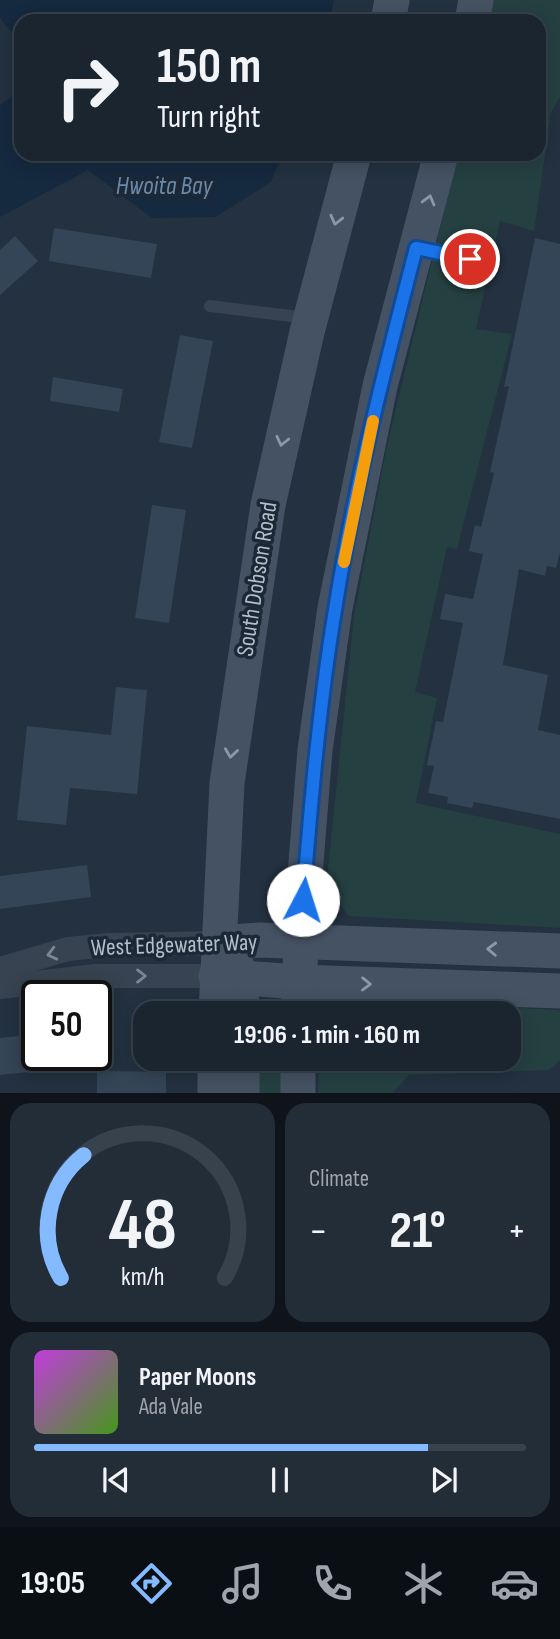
<!DOCTYPE html>
<html lang="en">
<head>
<meta charset="utf-8">
<style>
	body { margin:0; font-family:"Sofia Sans Condensed",sans-serif; background:#232d38; color:#f1f3f6; height:100vh; display:flex; flex-direction:column; font-size:26px; white-space:nowrap }
	* { box-sizing:border-box; margin:0 }
	p { font-size:23px; color:#9fa5ab }
	.icon { flex:none; width:38px; height:38px; fill:none; stroke:currentColor; stroke-width:2; stroke-linecap:round; stroke-linejoin:round }
	.map { position:relative; height:1093px; overflow:hidden }
	.panel { display:flex; flex-direction:column; gap:10px; padding:10px; background:#0e141a; flex:1 }
	.panel>* { flex:none }
	.guide { position:absolute; left:14px; top:14px; width:532px; height:147px; border-radius:21px; box-shadow:0 4px 18px #0003,0 0 0 2px #38424c; background:#1a2530; color:#f1f3f6; overflow:hidden }
	.speed { position:absolute; left:21px; top:980px; display:flex; gap:14px; font-size:35px; font-weight:700; text-align:center }
	.speed>* { display:grid; place-content:center; width:91px; height:91px; border-radius:50%; background:#1a2530; box-shadow:0 4px 18px #0003,0 0 0 2px #38424c; line-height:1 }
	.speed .limit { border:4px solid #111; border-radius:10px; background:#fff; color:#111 }
	.pin { position:absolute; display:grid; place-items:center; width:60px; height:60px; color:#fff; margin:-30px; border:4px solid #fff; border-radius:50%; box-shadow:0 2px 7px #0007 }
	.me { position:absolute; width:77px; margin:-38px; rotate:5deg; stroke-linejoin:round; filter:drop-shadow(0 0 5px #0008) }
	.turn { display:flex; align-items:center; gap:24px; height:147px; padding:0 28px; font-size:32px }
	.turn .icon { width:91px; height:91px; stroke-width:2.5 }
	.turn b { display:block; font-size:49px; line-height:60px }
	.big { font-size:52px; font-weight:700; line-height:1.1 }
	.panel .card { flex:1; display:flex; flex-direction:column; justify-content:center; gap:10px; min-width:0; padding:0 24px; border-radius:21px; background:#232d38 }
	.panel .dial { align-items:center; gap:0 }
	.dial svg { height:182px; overflow:visible; fill:none; stroke:#38424c; stroke-width:7; stroke-linecap:round; text-anchor:middle }
	.dial text { fill:#f1f3f6; stroke:none }
	.song { display:flex; align-items:center; gap:21px }
	.cover { width:84px; height:84px; border-radius:10px; background:linear-gradient(135deg,hsl(290 70% 55%),hsl(100 70% 35%)) }
	.played { height:7px; border-radius:4px; background:linear-gradient(90deg,#84baff 80%,#38424c 80%) }
	.keys { display:flex; justify-content:space-around; direction:ltr }
	.heat { display:flex; justify-content:space-between; align-items:center; font-size:38px; direction:ltr }
	.panel .tiles { flex:1; display:grid; gap:10px; grid-template-columns:1fr 1fr }
	.card:last-child { grid-column:span 2 }
	.trip { position:absolute; left:133px; top:1001px; width:388px; height:70px; border-radius:21px; background:#1a2530; box-shadow:0 4px 18px #0003,0 0 0 2px #38424c; font-weight:700; line-height:70px; text-align:center }
	.menu { display:flex; height:112px; justify-content:space-around; align-items:center; background:#0a0f13; color:#9fa5ab }
	.menu .icon { width:49px; height:49px }
	.menu .selected { color:#84baff }
	.menu b { font-size:32px; color:#f1f3f6 }
	.map>svg:first-child { display:block }
	.green { fill:#254041 }
	.water { fill:#15293f }
	.building { fill:#344557 }
	.lines { fill:none; stroke-linecap:round; stroke-linejoin:round }
	.lane { stroke:#374350; stroke-width:12 }
	.street { stroke:#374350; stroke-width:24 }
	.secondary { stroke:#455263; stroke-width:35 }
	.oneway { stroke:#8c98a7 }
	.oneway2 { stroke:#7b8794 }
	.route-casing { stroke:#114b97; stroke-width:18 }
	.route { stroke:#1a73e8; stroke-width:12 }
	.slow { stroke:#f59e0b; stroke-width:12 }
	.labels { text-anchor:middle; dominant-baseline:central; stroke-width:7; stroke-linejoin:round; paint-order:stroke }
	.street-label { font-size:24px; fill:#b3becb; stroke:#1c2835 }
	.water-label { font-size:26px; font-style:italic; fill:#6a8aac; stroke:#1c2835 }
</style>
</head>
<body>
<div class="map">
<svg width="560" height="1093" viewBox="0 0 560 1093">
	<rect width="100%" height="100%" fill="#233140"/>
	<!-- green -->
	<g class="green">
		<path d="M493 0H560V96L551 113 534 231 500 221 476 329 512 334 457 549 447 547 415 692 437 698 416 803 560 834V928L349 916 326 888 354 616 387 445 458 154H539V21H489Z"/>
		<path d="M344 1000 560 1010V1061L549 1070 409 1075 393 1093H318L319 1059H509V1013H332Z"/>
		<rect x="254" y="1059" width="30" height="34"/>
	</g>
	<!-- water -->
	<g class="water">
		<path d="M0 0H334L330 21H21V44L0 18Z"/>
		<path d="M21 90V154H282L271 182 215 217 152 218 88 170 0 217V105Z"/>
	</g>
	<!-- building -->
	<g class="building">
		<path d="M54 228 157 244 151 278 49 261Z"/>
		<path d="M15 236 38 261 0 295V250Z"/>
		<path d="M535 238 560 244V552L556 568 547 566 545 576 519 569 503 665 548 675 538 730 560 735V819L474 802 472 808 447 803 448 797 428 793 434 766 427 765 436 721 443 722 463 623 440 619 445 594 473 599 483 554 469 551 475 525 481 527 494 473 490 472 509 386 504 387Z"/>
		<path d="M180 335 213 341 192 448 159 442Z"/>
		<path d="M53 377 123 389 119 412 50 401Z"/>
		<path d="M152 505 186 510 169 623 135 618Z"/>
		<path d="M116 687 147 690 137 794 70 788 66 825 17 820 27 726 111 735Z"/>
		<path d="M87 865 91 897 0 909V876Z"/>
		<path d="M37 1034V1071L0 1075V1038Z"/>
		<path d="M97 1071 166 1072V1093H97Z"/>
	</g>
	<g class="lines">
		<!-- lane -->
		<g class="lane">
			<path d="M419 248 490 264"/>
			<path d="M210 306 307 318"/>
		</g>
		<!-- street -->
		<g class="street">
			<path d="M0 969 68 949 109 945 217 943"/>
			<path d="M0 987 96 976H216"/>
		</g>
		<!-- secondary -->
		<g class="secondary">
			<path d="M388 21 392 0"/>
			<path d="M472 21 476 0"/>
			<path d="M217 943 259 940 560 951"/>
			<path d="M233 956 241 978 242 1013"/>
			<path d="M216 976 298 982 560 991"/>
			<path d="M216 1013 227 783 268 505 307 332 354 154"/>
			<path d="M298 1013 303 900 315 750 335 608 380 386 441 154"/>
			<path d="M242 1059V1093"/>
			<path d="M298 1059V1093"/>
			<path d="M215 1093V1059"/>
		</g>
	</g>
	<!-- one-way arrows -->
	<defs><path id="oneway-chevron" d="M-2-3.5L2.5 0L-2 3.5" fill="none" stroke-width="1.6" stroke-linecap="round" stroke-linejoin="round" transform="scale(1.75)"/></defs>
	<g class="oneway">
		<use href="#oneway-chevron" transform="translate(429 200) rotate(-75)"/>
		<use href="#oneway-chevron" transform="translate(336 220) rotate(104)"/>
		<use href="#oneway-chevron" transform="translate(282 441) rotate(103)"/>
		<use href="#oneway-chevron" transform="translate(231 753) rotate(98)"/>
		<use href="#oneway-chevron" transform="translate(492 949) rotate(-178)"/>
		<use href="#oneway-chevron" transform="translate(366 984) rotate(1)"/>
	</g>
	<g class="oneway2">
		<use href="#oneway-chevron" transform="translate(52 954) rotate(166)"/>
		<use href="#oneway-chevron" transform="translate(141 976)"/>
	</g>
	<g class="lines">
		<defs>
			<path id="route" d="M303 900C311 803 319 706 335 610 354 488 385 367 416 248L470 259"/>
		</defs>
		<!-- route casing -->
		<use href="#route" class="route-casing"/>
		<!-- route -->
		<use href="#route" class="route"/>
		<!-- slow -->
		<path class="slow" d="M344 562 373 421"/>
	</g>
	<g class="labels">
		<!-- street labels -->
		<g class="street-label">
			<text transform="translate(257 579) rotate(-81)">South Dobson Road</text>
			<text transform="translate(174 945) rotate(-2)">West Edgewater Way</text>
		</g>
		<!-- water labels -->
		<g class="water-label">
			<text x="164" y="186">Hwoita Bay</text>
		</g>
	</g>
</svg>
<div class="speed"><div class="limit">50</div></div>
<div class="pin" style="left:470px;top:259px;background:#d93025"><svg class="icon" aria-label="arrive" viewBox="0 0 24 24"><path d="M6 21V4h12l-3 4 3 4H6"/></svg></div>
<svg class="me" style="left:303px;top:900px" viewBox="-20 -20 40 40"><circle r="19" fill="#fff"/><path d="M0-13L10 11 0 6-10 11z" fill="#1a73e8"/></svg>
<div class="trip">19:06 · 1 min · 160 m</div>
<div class="guide">
<div class="turn"><svg class="icon" aria-label="right" viewBox="0 0 24 24"><path d="M7 20v-9h11M14 6l5 5-5 5"/></svg><div><b>150 m</b>Turn right</div></div>
</div>
</div>
<section class="panel">
<div class="tiles">
<div class="card dial"><svg viewBox="0 0 100 80">
<path d="M14 69A42 42 0 1 1 86 69"/>
<path d="M14 69A42 42 0 0 1 24 15" stroke="#84baff"/>
<text x="50" y="56" font-size="32" font-weight="700">48</text>
<text x="50" y="72" font-size="11">km/h</text>
</svg></div>
<div class="card"><p>Climate</p>
<div class="heat"><a>−</a><b class="big">21°</b><a>+</a></div>
</div>
<div class="card">
<div class="song"><i class="cover"></i><div><b>Paper Moons</b><p>Ada Vale</p></div></div>
<div class="played"></div>
<div class="keys"><svg class="icon" aria-label="previous" viewBox="0 0 24 24"><path d="M18 5L8 12l10 7zM5 5v14"/></svg><svg class="icon" aria-label="pause" viewBox="0 0 24 24"><path d="M8 5v14M16 5v14"/></svg><svg class="icon" aria-label="next" viewBox="0 0 24 24"><path d="M6 5l10 7-10 7zM19 5v14"/></svg></div>
</div>
</div>
</section>
<nav class="menu">
<b>19:05</b>
<svg class="icon selected" aria-label="directions" viewBox="0 0 24 24"><path d="M12 3l9 9-9 9-9-9zM9 14v-3h6M13 9l2 2-2 2"/></svg>
<svg class="icon" aria-label="music" viewBox="0 0 24 24"><path d="M9 18V5l10-2v13"/><circle cx="6" cy="18" r="3"/><circle cx="16" cy="16" r="3"/></svg>
<svg class="icon" aria-label="phone" viewBox="0 0 24 24"><path d="M5 4h4l2 5-3 2q2 4 5 5l2-3 5 2v4C11 20 4 13 5 4z"/></svg>
<svg class="icon" aria-label="climate" viewBox="0 0 24 24"><path d="M12 3v18M4 7l16 10M4 17L20 7"/></svg>
<svg class="icon" aria-label="car" viewBox="0 0 24 24"><path d="M5 17H2v-5l4-1 3-4h7l3 4 3 1v5h-3M9 17h6M6 11h13"/><circle cx="7" cy="17" r="2"/><circle cx="17" cy="17" r="2"/></svg>
</nav>
</body>
</html>
